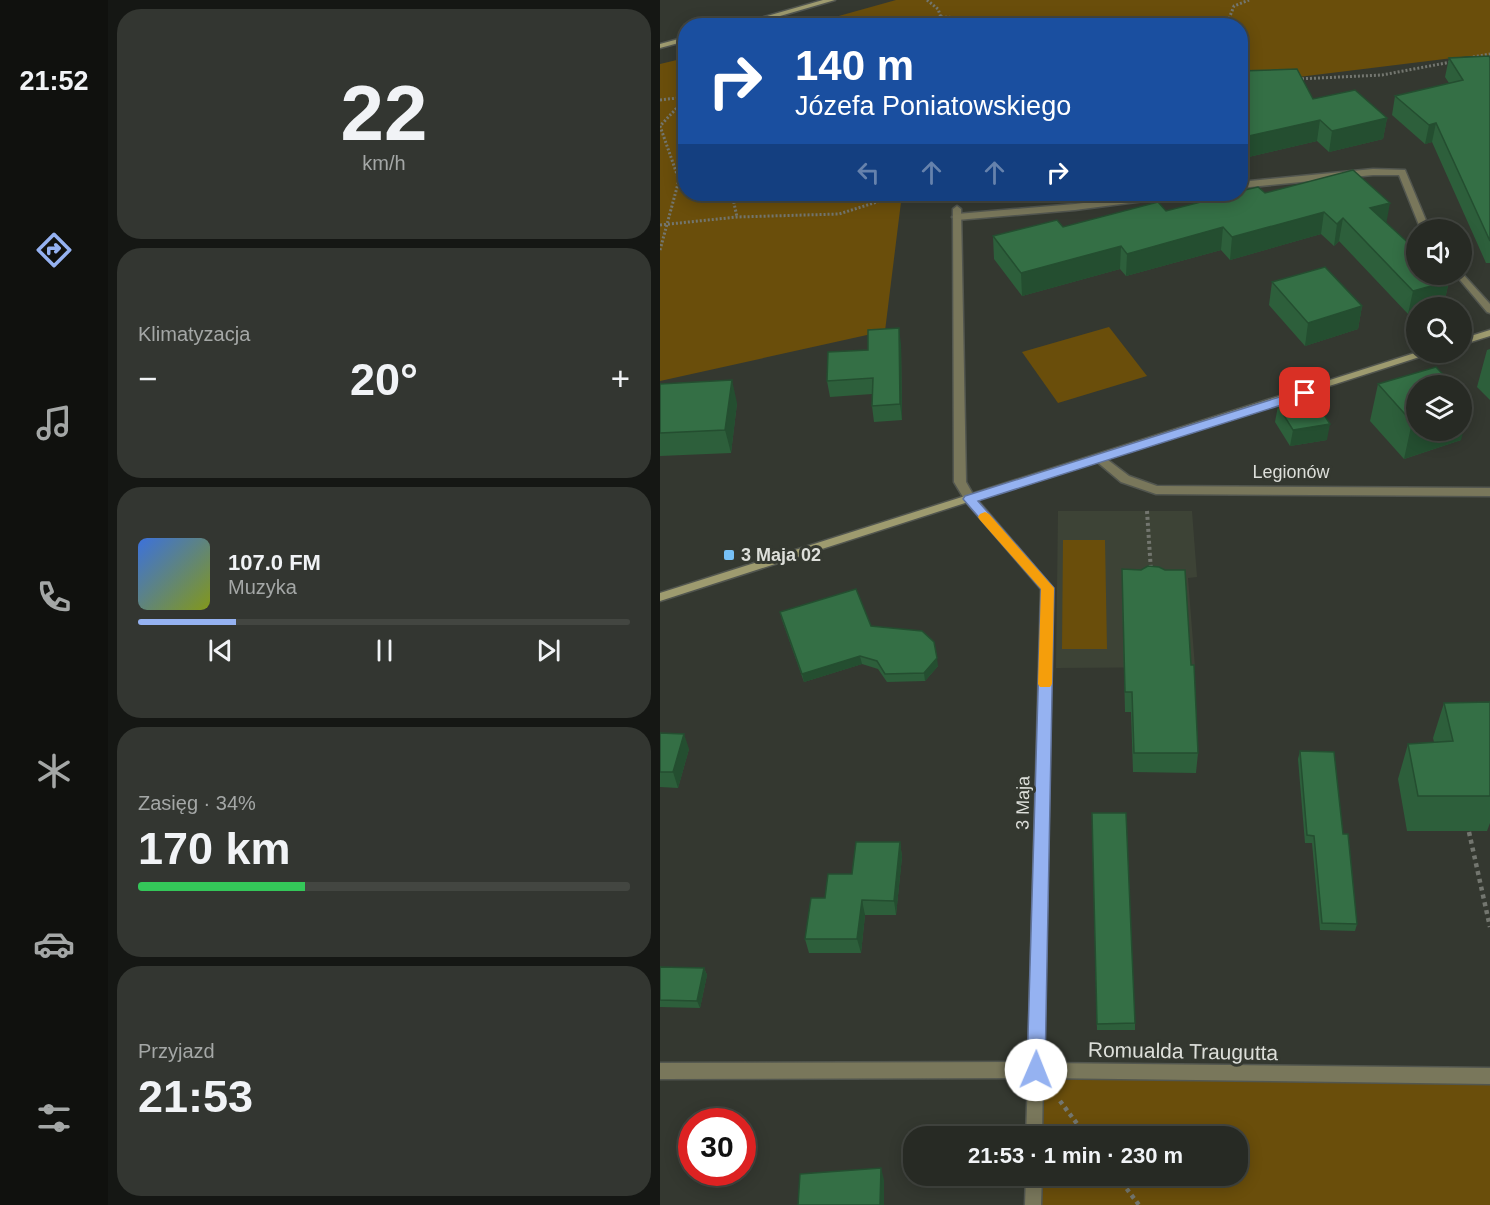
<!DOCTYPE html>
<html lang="pl">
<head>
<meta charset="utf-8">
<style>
	body { margin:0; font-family:Helvetica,sans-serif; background:#333631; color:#f1f3f6; height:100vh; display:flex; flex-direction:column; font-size:22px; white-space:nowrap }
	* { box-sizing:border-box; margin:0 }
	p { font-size:20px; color:#a4a7a6 }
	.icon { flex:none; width:33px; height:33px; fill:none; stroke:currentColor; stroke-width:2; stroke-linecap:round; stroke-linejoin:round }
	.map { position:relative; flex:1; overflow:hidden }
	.sheet { display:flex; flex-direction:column; gap:9px; padding:9px; background:#151714; width:552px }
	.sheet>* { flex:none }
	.top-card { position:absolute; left:18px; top:18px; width:570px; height:183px; border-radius:24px; box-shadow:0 3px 15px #0003,0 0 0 2px #434641; background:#1a4fa0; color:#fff; overflow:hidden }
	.controls { position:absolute; left:746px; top:219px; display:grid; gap:12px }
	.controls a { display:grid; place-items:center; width:66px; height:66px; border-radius:50%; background:#272a24; box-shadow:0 3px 15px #0003,0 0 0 2px #434641; font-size:30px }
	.speed { position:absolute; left:18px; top:1108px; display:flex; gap:12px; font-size:30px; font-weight:700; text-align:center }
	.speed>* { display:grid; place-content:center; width:78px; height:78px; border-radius:50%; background:#272a24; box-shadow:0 3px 15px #0003,0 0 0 2px #434641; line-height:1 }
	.speed .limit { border:9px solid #d22; background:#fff; color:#111 }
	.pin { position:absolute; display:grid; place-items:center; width:51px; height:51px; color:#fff; margin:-26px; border-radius:12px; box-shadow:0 3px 9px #0006 }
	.me { position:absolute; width:66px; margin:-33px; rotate:1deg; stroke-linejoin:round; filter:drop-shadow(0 0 4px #0008) }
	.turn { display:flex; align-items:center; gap:21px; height:126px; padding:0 18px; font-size:27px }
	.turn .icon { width:78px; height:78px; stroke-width:2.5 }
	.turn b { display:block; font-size:42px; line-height:51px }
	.lanes { display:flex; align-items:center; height:57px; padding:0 18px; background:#0003; justify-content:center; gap:30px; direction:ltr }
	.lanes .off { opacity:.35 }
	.big { font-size:45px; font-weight:700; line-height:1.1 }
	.sheet .card { flex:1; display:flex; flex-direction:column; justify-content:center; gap:9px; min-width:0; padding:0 21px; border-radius:24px; background:#333631 }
	.sheet .dial { align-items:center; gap:0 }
	.dial b { font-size:78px; line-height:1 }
	.song { display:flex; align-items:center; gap:18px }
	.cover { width:72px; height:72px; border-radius:9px; background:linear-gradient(135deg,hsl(220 70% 55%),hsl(70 70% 35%)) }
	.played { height:6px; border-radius:3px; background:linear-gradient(90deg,#95b2f1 20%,#434641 20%) }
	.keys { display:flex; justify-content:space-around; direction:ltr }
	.heat { display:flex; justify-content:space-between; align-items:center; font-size:33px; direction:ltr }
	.charge { height:9px; border-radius:4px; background:linear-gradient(90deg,#34c759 34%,#434641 0) }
	.trip { position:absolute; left:243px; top:1126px; width:345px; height:60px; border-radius:24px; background:#272a24; box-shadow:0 3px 15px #0003,0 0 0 2px #434641; font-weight:700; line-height:60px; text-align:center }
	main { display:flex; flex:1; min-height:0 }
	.tab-bar { display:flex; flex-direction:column; width:108px; justify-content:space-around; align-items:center; background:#10110e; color:#a4a7a6 }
	.tab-bar .icon { width:42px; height:42px }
	.tab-bar .selected { color:#95b2f1 }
	.tab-bar b { font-size:27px; color:#f1f3f6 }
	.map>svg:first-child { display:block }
	.built { fill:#3d4336 }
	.green { fill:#6a4e0b }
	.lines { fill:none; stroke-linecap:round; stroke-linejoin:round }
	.lane-casing { stroke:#52564f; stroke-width:3 }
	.street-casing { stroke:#52564f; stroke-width:3 }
	.secondary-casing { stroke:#52564f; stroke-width:3 }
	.path-far2 { stroke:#73766f; stroke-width:3; stroke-dasharray:2 2; stroke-linecap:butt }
	.path-far1 { stroke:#73766f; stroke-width:4; stroke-dasharray:3 3; stroke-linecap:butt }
	.path { stroke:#73766f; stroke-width:4.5; stroke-dasharray:4 4; stroke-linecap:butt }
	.lane { fill:#79775b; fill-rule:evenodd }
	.street { fill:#79775b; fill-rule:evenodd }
	.secondary { fill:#9e9b6f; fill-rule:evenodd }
	.wall { fill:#2d5f3b }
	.shaded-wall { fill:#244e30 }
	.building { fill:#346f45; stroke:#244e30; stroke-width:1.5 }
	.route { fill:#95b2f1; stroke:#61749d; stroke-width:1.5 }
	.slow { fill:#f59e0b }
	.poi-dot { fill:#76c0f6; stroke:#343830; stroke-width:2 }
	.labels { text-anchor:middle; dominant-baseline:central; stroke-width:6; stroke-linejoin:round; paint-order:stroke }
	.street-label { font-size:18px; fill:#dddfda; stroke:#343830 }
	.poi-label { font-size:18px; font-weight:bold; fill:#dddfda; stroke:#343830; text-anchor:start }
	.near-street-label { font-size:21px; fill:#dddfda; stroke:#343830 }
</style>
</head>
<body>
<main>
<nav class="tab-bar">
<b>21:52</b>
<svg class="icon selected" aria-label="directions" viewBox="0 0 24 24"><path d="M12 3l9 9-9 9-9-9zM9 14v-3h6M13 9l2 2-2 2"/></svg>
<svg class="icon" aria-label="music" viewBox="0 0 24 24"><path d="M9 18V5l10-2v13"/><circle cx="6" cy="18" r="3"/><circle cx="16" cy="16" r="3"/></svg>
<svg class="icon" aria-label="phone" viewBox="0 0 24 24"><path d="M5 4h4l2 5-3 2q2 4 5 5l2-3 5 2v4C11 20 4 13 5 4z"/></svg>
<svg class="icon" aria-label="climate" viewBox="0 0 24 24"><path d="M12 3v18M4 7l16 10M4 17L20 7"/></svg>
<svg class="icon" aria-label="car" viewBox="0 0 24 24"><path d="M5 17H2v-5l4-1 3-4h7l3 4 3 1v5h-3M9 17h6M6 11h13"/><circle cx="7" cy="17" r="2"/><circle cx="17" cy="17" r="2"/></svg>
<svg class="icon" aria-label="filters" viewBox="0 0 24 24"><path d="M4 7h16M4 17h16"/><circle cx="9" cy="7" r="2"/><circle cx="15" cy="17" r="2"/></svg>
</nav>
<section class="sheet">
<div class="card dial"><b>22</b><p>km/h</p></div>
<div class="card"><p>Klimatyzacja</p>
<div class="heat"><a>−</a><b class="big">20°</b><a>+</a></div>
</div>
<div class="card">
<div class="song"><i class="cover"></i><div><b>107.0 FM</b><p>Muzyka</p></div></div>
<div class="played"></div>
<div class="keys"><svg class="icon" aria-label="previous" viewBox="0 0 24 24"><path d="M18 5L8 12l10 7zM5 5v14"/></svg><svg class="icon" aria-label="pause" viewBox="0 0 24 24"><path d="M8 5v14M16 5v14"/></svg><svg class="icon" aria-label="next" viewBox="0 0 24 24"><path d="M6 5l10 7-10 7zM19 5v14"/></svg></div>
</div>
<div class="card"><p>Zasięg · 34%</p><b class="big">170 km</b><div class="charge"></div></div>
<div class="card"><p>Przyjazd</p><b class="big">21:53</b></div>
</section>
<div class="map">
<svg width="830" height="1205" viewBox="0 0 830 1205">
	<rect width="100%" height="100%" fill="#343830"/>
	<!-- built -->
	<path class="built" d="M398 511H532L537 577 528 578 535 667 396 668Z"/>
	<!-- green -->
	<g class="green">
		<path d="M236 0H830V57L809 56 581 84 580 26H143Z"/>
		<path d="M25 58 26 194H242L225 331 0 381V64Z"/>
		<path d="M449 327 487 376 398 403 362 352Z"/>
		<path d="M403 540H445L447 649H402Z"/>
		<path d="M830 1067V1205H373L374 1176H578V1137H374L376 1070Z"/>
	</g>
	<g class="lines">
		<defs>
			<g id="lane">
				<path d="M713 169 745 170 770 230H761L739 175H713L580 188V182Z"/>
				<path d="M498 194H519L515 197 415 210 297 220 292 217 297 214 415 204Z"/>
				<path d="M801 272 830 304V313L827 312 795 274H801Z"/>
			</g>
			<g id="street">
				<path d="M297 206 301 209 306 482 314 496 393 588 384 1063 830 1068V1084L383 1078 382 1137H366L368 1078 0 1079V1063L368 1062 381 589 306 502 294 482 293 209Z"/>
				<path d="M440 454 469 476 497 486 830 488V496L496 494 461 482 436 461 435 458Z"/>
				<path d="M366 1176H382L381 1205H365Z"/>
			</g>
			<g id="secondary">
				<path d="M163 0H175L86 26H73Z"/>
				<path d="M26 37V41L0 48V44Z"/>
				<path d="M830 330V336L801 345V339Z"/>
				<path d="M758 352H775L0 601V593Z"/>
			</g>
		</defs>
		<!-- lane casing -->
		<use href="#lane" class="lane-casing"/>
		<!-- street casing -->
		<use href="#street" class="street-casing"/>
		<!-- secondary casing -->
		<use href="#secondary" class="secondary-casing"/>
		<!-- path-far2 -->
		<g class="path-far2">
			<path d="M267 0 278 9 284 26"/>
			<path d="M281 17 330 19"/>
			<path d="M566 26 574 6 589 0"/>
			<path d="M813 57 830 54"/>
			<path d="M638 79 722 75 791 62"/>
			<path d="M0 100 26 97"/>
			<path d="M72 194 77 217"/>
			<path d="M226 199 243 194"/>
			<path d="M0 225 77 217 179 214 220 201 282 200"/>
			<path d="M0 250 19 180 0 126 26 98"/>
		</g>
		<!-- path-far1 -->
		<path class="path-far1" d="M487 511 491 571"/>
		<!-- path -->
		<g class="path">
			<path d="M809 832 830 927"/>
			<path d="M400 1101 427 1137"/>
			<path d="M457 1176 479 1205"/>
		</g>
		<!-- lane -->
		<use href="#lane" class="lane"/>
		<!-- street -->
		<use href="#street" class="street"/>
		<!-- secondary -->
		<use href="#secondary" class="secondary"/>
	</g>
	<!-- wall -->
	<g class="wall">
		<path d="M789 58H830V263H826L772 142 765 144 732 115 735 96 789 83 785 77Z"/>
		<path d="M580 71 653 99 727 118 723 139 669 152 657 141 580 159Z"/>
		<path d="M605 193 726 223 789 281 784 303 770 308H756V312L748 314 679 241 674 246 661 234 570 260 561 250 466 276 460 269 362 296 334 259 333 236 403 227 506 211Z"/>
		<path d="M612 282 702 306 698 329 645 346 609 305Z"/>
		<path d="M241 344 242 420 214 422 212 406V394L170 397 167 381 208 350Z"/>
		<path d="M830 349V400L817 387 827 350Z"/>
		<path d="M0 384 77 403 71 453 0 456Z"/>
		<path d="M718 384 801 440 744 459 710 421Z"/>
		<path d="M618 406 667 440 630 446 615 422Z"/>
		<path d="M462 569 505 570 531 665 538 753 536 773 473 772 471 712H465L462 590Z"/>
		<path d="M120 612 211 626 278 666 265 681 227 682 218 669 202 664 144 682 122 620Z"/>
		<path d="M830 702V823L827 831H747L738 779 748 744 774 742 773 738 784 703Z"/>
		<path d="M0 733 29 749 18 788 0 787Z"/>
		<path d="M640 751 683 834 697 924 695 931 660 930 652 843H645L638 759Z"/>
		<path d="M432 813 475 1023V1030H437Z"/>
		<path d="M240 842 242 857 236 915H205L201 953H149L145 939 165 898 192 874Z"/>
		<path d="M0 967 44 968 47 975 40 1008 0 1007Z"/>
	</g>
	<!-- shaded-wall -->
	<g class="shaded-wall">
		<path d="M727 118 723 139 669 152 672 131Z"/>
		<path d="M660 120 657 141 580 159V138Z"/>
		<path d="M776 123 772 142 765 144 769 125Z"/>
		<path d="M730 203 726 225 710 208Z"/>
		<path d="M664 212 661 234 570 260 572 237Z"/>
		<path d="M683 218 679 241 674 246 677 224Z"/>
		<path d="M563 227 561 250 466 276 467 254Z"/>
		<path d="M461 246 460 269 362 296 361 273Z"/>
		<path d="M789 281 784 303 770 308H756V312L748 314 753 291Z"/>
		<path d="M702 306 698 329 645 346 648 323Z"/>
		<path d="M239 328 241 344 242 420 240 404Z"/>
		<path d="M72 380 77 403 71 453 65 430Z"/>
		<path d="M811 403 801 440 744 459 752 422 756 420V430H801V406Z"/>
		<path d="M670 424 667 440 630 446 633 430Z"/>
		<path d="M200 656 202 664 144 682 142 674Z"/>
		<path d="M277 658 278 666 265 681 264 673Z"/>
		<path d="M24 734 29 749 18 788 13 772Z"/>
		<path d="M240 842 242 857 236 915 234 901Z"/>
		<path d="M202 900 205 915 201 953 197 939Z"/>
		<path d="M44 968 47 975 40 1008 37 1001Z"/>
		<path d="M221 1168 224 1180V1205H220Z"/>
	</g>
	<!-- building -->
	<g class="building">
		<path d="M829 56 830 58V241L776 123 769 125 735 96 803 80 789 58Z"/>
		<path d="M637 69 653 99 695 90 727 118 672 131 660 120 580 138V71Z"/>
		<path d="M693 170 730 203 710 208 756 250V274H783L789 281 753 291 683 218 677 224 664 212 572 237 563 227 467 254 461 246 361 273 333 236 397 220 403 227 498 202 506 211 572 194H580V191L598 187 605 193Z"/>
		<path d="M665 267 702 306 648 323 612 282Z"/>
		<path d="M239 328 240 404 212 406 213 378 167 381 168 352 208 350V330Z"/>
		<path d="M776 367 794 386H756V420L752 422 718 384Z"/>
		<path d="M72 380 65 430 0 433V384Z"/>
		<path d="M801 393 811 403 801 406Z"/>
		<path d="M654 399 670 424 633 430 618 406Z"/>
		<path d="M488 566 499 567 505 570H525L531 665H534L538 753H474L472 692H465L462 569 481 570Z"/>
		<path d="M196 589 211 626 262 631 274 642 277 658 264 673 225 674 217 661 200 656 142 674 120 612Z"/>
		<path d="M830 702V796H758L748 744 793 741 784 703Z"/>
		<path d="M0 733 24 734 13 772H0Z"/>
		<path d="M640 751 674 752 683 834H688L697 924 662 923 654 836 647 835Z"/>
		<path d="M432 813H466L475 1023 437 1024Z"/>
		<path d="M196 842H240L234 901 202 900 197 939H145L151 898H165L168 874H192Z"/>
		<path d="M0 967 44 968 37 1001 0 1000Z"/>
		<path d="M221 1168 220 1205H138L140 1174Z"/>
	</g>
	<!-- route -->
	<path class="route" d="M645 389 651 393 650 396 318 501 394 588 385 1070 382 1076 376 1078 369 1076 367 1070 381 589 303 499 305 496Z"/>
	<!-- slow -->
	<path class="slow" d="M325 512 329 514 394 588 392 684 390 687H380L378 684 381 589 320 520 318 517 320 514Z"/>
	<!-- markers -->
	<rect class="poi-dot" x="63" y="549" width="12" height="12" rx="3"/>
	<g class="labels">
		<!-- street labels -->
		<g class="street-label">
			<text x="631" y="472">Legionów</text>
			<text transform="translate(363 803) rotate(-89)">3 Maja</text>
		</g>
		<!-- poi labels -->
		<g class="poi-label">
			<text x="81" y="555">3 Maja 02</text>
		</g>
		<!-- near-street labels -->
		<g class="near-street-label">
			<text transform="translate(523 1051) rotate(1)">Romualda Traugutta</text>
		</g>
	</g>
</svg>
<div class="controls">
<a><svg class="icon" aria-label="sound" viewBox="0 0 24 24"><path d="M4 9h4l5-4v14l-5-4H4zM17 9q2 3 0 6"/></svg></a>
<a><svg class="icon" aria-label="search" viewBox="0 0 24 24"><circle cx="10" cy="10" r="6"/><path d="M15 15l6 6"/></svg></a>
<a><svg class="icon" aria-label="layers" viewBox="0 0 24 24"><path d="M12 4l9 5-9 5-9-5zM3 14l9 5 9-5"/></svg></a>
</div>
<div class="speed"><div class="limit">30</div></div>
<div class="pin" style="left:645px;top:393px;background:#d93025"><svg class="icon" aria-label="arrive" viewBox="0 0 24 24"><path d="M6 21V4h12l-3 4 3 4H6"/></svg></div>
<svg class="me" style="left:376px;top:1070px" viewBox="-20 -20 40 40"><circle r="19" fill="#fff"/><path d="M0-13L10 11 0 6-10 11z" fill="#95b2f1"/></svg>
<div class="trip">21:53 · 1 min · 230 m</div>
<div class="top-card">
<div class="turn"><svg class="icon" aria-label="right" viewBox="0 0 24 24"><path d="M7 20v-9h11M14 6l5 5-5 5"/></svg><div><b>140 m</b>Józefa Poniatowskiego</div></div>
<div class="lanes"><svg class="icon off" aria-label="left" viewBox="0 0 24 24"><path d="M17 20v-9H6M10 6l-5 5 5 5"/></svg><svg class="icon off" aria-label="ahead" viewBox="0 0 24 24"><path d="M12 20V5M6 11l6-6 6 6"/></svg><svg class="icon off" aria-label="ahead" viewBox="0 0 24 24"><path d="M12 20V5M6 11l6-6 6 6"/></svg><svg class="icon" aria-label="right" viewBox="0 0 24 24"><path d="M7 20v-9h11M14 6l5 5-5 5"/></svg></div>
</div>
</div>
</main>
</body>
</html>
